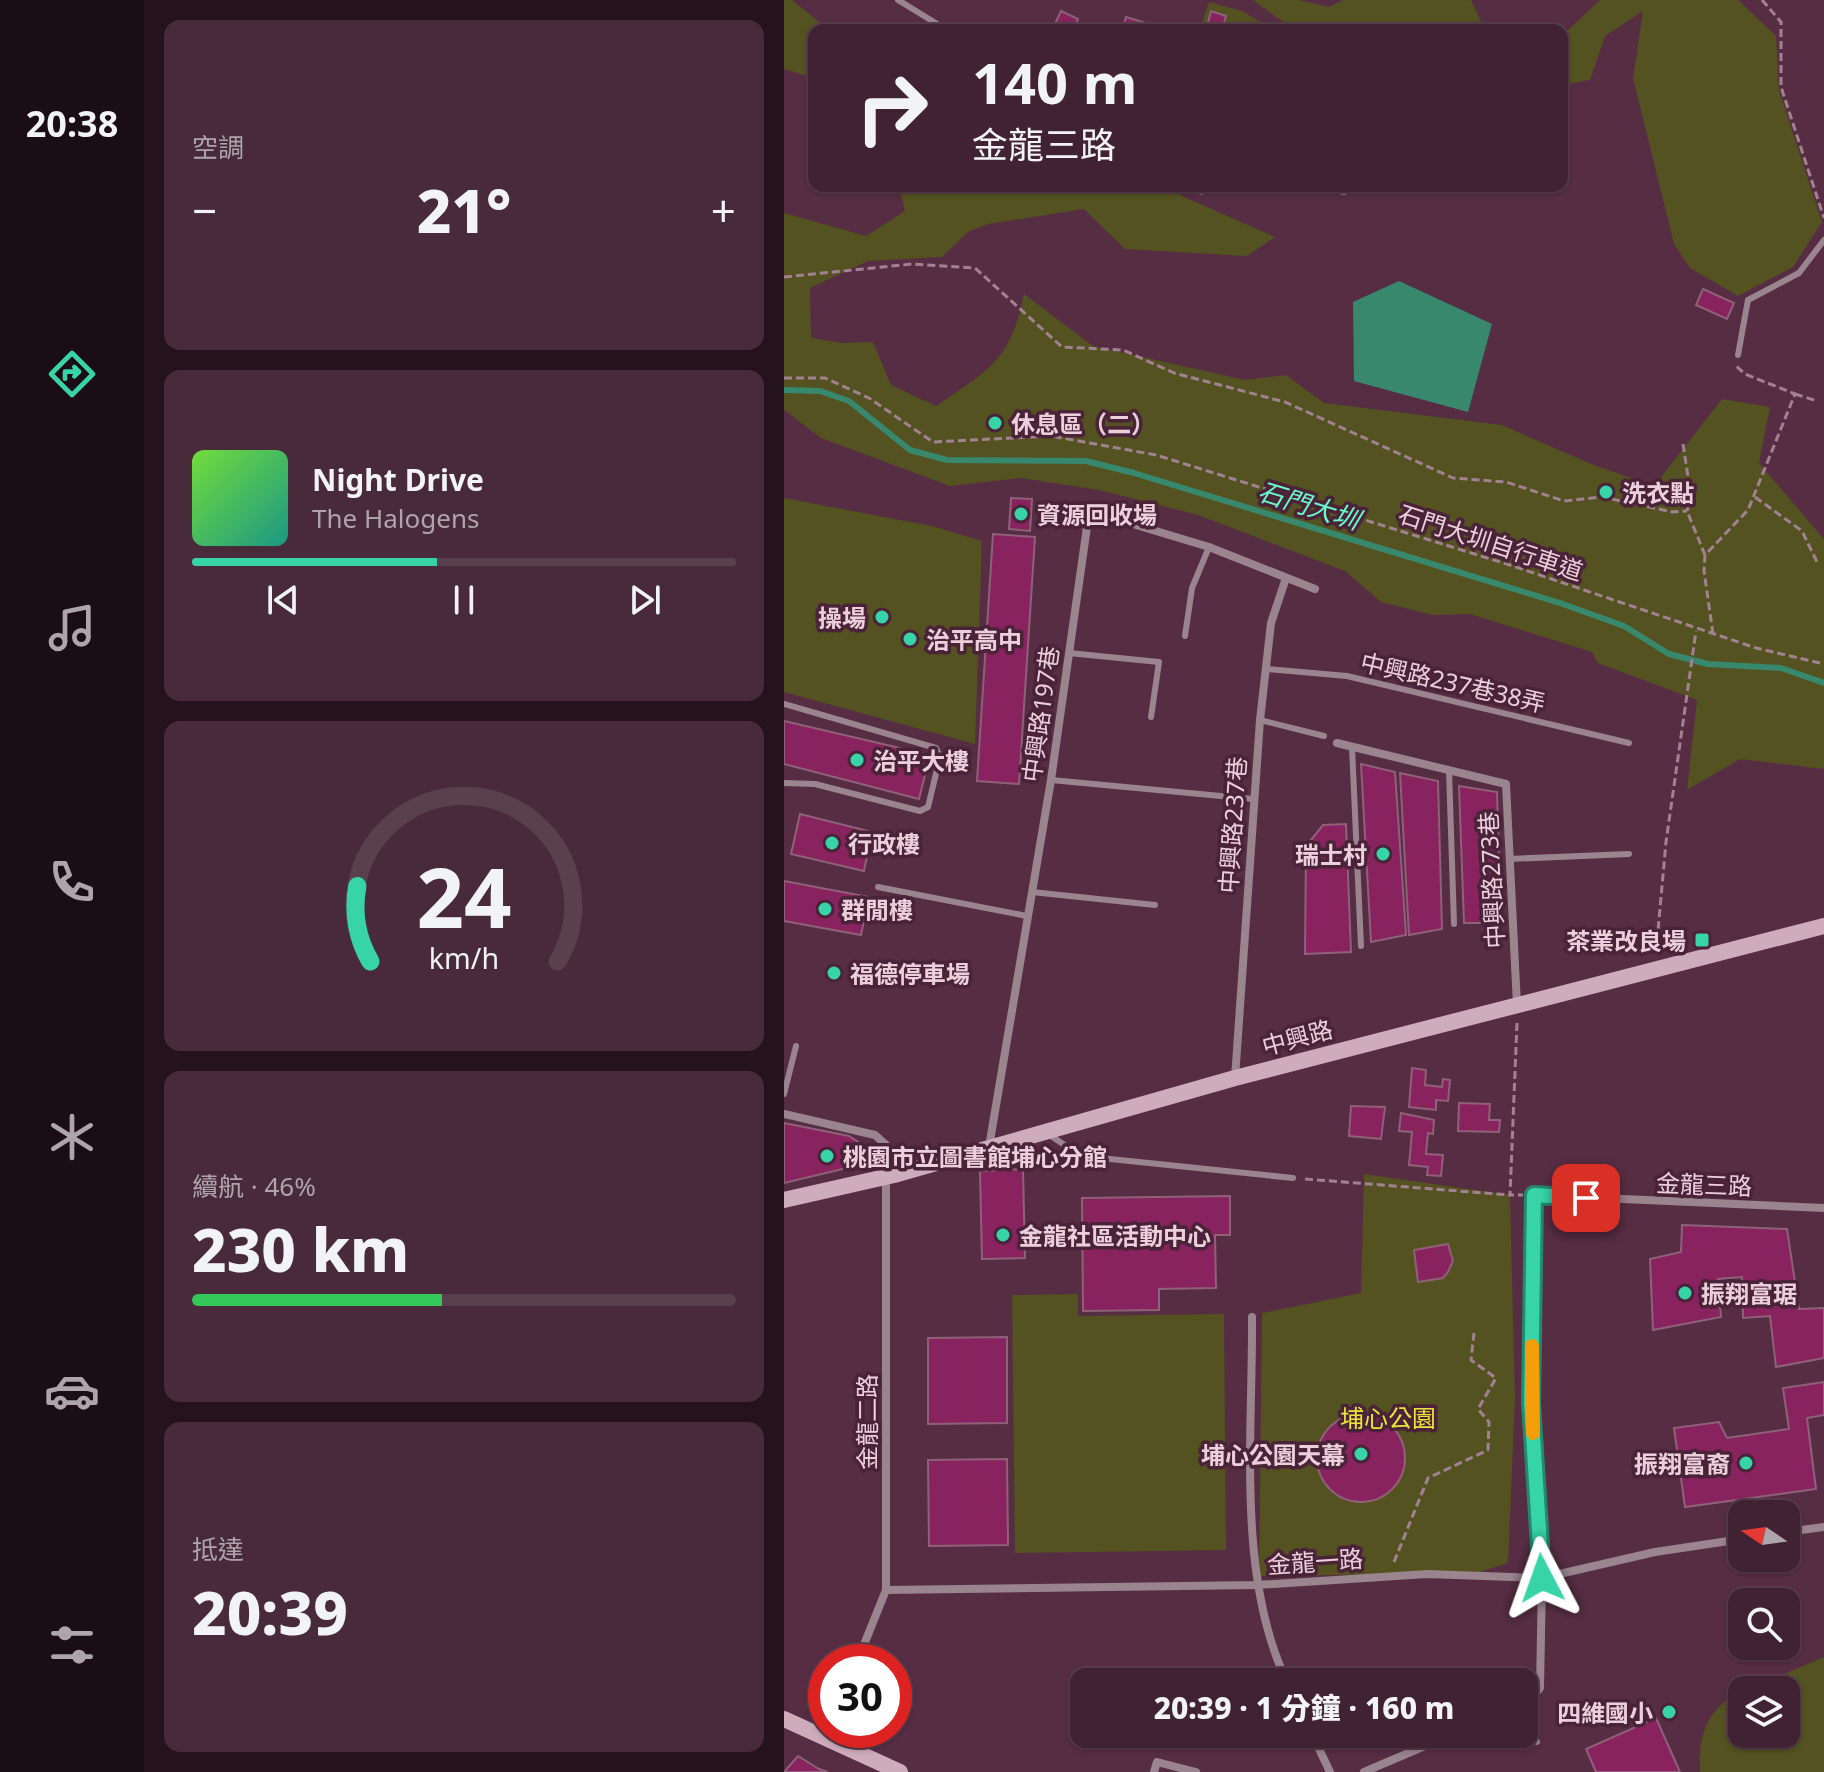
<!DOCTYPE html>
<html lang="zh-TW">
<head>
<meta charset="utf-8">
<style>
	body { margin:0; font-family:"Noto Sans","Noto Sans TC",sans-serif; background:#482a3a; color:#f1f3f6; height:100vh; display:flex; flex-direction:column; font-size:30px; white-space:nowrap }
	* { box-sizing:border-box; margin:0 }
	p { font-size:26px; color:#aea4ac }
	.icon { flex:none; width:44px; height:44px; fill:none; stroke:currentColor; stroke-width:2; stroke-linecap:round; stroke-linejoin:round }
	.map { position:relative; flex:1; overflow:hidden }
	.side { display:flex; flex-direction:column; gap:20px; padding:20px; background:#24131c; width:640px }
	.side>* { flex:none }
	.guide { position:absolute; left:24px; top:24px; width:760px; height:168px; border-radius:16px; box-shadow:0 2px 6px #0004,0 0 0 2px #5a3f4d; background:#412232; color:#f1f3f6; overflow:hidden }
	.needle { width:52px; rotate:283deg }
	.buttons { position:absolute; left:944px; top:1500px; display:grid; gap:16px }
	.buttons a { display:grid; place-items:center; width:72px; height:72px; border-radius:16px; background:#412232; box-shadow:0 2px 6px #0004,0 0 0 2px #5a3f4d; font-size:40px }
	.speed { position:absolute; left:24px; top:1644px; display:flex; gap:16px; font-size:40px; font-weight:700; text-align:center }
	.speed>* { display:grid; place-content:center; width:104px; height:104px; border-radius:50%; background:#412232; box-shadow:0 2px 6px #0004,0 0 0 2px #5a3f4d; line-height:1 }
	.speed .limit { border:12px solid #d22; background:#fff; color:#111 }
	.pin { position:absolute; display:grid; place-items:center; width:68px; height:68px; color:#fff; margin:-34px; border-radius:16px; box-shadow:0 4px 12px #0006 }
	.me { position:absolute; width:88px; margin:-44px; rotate:356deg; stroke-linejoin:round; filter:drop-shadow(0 0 6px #0008) }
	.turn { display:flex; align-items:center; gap:28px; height:168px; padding:0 32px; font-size:36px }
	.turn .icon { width:104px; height:104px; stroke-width:2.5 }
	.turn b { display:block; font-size:56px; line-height:68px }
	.big { font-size:60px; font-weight:800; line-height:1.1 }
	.side .card { flex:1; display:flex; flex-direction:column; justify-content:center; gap:12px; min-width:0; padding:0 28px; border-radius:16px; background:#482a3a }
	.side .dial { align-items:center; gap:0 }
	.dial svg { height:208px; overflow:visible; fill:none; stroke:#5a3f4d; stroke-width:7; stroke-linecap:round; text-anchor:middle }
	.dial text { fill:#f1f3f6; stroke:none }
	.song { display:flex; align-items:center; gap:24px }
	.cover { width:96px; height:96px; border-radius:12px; background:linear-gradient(135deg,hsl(100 70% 55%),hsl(170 70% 35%)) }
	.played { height:8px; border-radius:4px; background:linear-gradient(90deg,#36d4a7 45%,#5a3f4d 45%) }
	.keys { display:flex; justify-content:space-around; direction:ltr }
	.heat { display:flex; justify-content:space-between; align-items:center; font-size:44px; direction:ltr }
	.charge { height:12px; border-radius:6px; background:linear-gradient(90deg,#34c759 46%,#5a3f4d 0) }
	.trip { position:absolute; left:286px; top:1668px; width:468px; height:80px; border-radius:16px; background:#412232; box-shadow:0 2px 6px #0004,0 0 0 2px #5a3f4d; font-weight:800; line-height:80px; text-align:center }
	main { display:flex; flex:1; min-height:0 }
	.menu { display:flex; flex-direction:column; width:144px; justify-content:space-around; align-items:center; background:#1a0e14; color:#aea4ac }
	.menu .icon { width:56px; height:56px }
	.menu .on { color:#36d4a7 }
	.menu b { font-size:36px; color:#f1f3f6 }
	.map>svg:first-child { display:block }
	.green { fill:#535220 }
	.water { fill:#38886e }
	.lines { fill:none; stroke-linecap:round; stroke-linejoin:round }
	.stream { stroke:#38886e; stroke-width:6 }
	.building { fill:#88235f; stroke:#8f6178; stroke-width:2 }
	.path { stroke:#a38192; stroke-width:3; stroke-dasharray:8 4; stroke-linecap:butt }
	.lane { stroke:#9a848e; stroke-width:6 }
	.street { stroke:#9a848e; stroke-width:8 }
	.secondary { stroke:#cfacbc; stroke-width:16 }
	.route-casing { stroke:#238a6d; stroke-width:20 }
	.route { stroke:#36d4a7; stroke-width:14 }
	.slow { stroke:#f59e0b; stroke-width:14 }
	.poi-dot { fill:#36d4a7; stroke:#4b2338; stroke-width:3 }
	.labels { text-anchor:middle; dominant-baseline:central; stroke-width:7; stroke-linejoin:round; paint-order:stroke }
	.poi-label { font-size:24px; font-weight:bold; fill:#ebd0dc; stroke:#4b2338; text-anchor:start }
	.street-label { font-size:24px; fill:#ebd0dc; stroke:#4b2338 }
	.park-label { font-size:24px; fill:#e8e539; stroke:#4b2338 }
	.water-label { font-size:26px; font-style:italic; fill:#67f9ca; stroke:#4b2338 }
</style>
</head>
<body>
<main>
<nav class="menu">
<b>20:38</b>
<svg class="icon on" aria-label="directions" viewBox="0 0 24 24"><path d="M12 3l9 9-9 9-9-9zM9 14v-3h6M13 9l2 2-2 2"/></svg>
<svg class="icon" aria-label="music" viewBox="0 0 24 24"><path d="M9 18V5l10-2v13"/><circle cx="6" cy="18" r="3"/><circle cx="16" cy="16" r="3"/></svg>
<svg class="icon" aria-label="phone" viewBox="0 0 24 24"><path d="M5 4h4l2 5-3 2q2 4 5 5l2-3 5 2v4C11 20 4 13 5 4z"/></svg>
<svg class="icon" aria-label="climate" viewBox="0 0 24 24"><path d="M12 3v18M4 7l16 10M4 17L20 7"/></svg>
<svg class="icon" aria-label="car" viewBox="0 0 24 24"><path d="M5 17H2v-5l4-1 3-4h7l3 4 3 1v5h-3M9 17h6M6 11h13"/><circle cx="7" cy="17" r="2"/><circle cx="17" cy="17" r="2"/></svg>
<svg class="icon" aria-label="filters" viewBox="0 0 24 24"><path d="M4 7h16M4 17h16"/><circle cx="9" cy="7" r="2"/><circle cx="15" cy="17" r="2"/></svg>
</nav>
<section class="side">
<div class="card"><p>空調</p>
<div class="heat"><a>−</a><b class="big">21°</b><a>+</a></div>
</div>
<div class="card">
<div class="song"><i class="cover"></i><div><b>Night Drive</b><p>The Halogens</p></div></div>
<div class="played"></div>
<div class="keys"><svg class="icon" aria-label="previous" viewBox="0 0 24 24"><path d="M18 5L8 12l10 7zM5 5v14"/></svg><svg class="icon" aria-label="pause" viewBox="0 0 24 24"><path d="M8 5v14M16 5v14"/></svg><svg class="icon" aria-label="next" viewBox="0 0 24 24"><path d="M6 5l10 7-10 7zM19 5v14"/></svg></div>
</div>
<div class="card dial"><svg viewBox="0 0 100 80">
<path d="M14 69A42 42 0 1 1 86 69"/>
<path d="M14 69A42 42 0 0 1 9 40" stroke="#36d4a7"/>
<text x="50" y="56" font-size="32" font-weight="700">24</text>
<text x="50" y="72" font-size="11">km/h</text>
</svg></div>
<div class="card"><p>續航 · 46%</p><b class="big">230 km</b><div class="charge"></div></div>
<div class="card"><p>抵達</p><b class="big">20:39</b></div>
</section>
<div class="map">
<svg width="1040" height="1772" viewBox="0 0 1040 1772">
	<rect width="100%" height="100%" fill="#572d43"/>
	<!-- green -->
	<g class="green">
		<path d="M0 0H8L45 30H30V78L0 69Z"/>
		<path d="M469 0H515L545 7 559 0H687L701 30H510Z"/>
		<path d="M816 0H954L992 36 995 90 1038 222 1009 267 954 296 906 268 890 244 849 78 859 11 821 36 806 80 778 85V36Z"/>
		<path d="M425 2 458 11 490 30H415Z"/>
		<path d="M115 186H398L396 195 491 237 463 256 341 249 300 209 204 224 184 232 158 257 84 261 26 288 27 338 58 343 89 342 107 385 152 406C205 370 227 360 240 294L309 346 461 380 502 375 540 403 718 425 807 464 870 486 938 399 986 407 975 463 1040 539V769L956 759 903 790 913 700 814 663 808 652 686 614 649 615 597 602 561 571 414 515 315 490 237 478 166 486 37 438 0 410V213L82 236 121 211Z"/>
		<path d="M0 498 148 526 198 541 191 744 0 692Z"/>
		<path d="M580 1174 726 1195 731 1399 724 1563 692 1573 475 1576 478 1313 577 1293Z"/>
		<path d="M294 1294V1316L440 1314 442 1550 231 1553 228 1295Z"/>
		<path d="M1040 1657V1772H916C914 1736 923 1706 958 1692V1734H1002V1690H963Z"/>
	</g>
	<!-- water -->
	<path class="water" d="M615 281 708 324 684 412 570 381 569 302Z"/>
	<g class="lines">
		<!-- stream -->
		<path class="stream" d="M0 390 36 391 65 401 126 450 163 460 302 461 350 473 776 603 840 626 885 654 924 664 997 668 1040 683"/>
	</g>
	<!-- building -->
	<g class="building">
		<path d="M277 11 294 19 289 30H268Z"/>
		<path d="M427 11 442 16 438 30H422Z"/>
		<path d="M342 17 382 29V30H338Z"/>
		<path d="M406 186H420L418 194 405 191Z"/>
		<path d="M919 289 950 303 943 319 912 305Z"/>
		<path d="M227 498 248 499 246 531 225 529Z"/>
		<path d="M209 534 251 537 235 784 193 781Z"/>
		<path d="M0 721 146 755 135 799 0 764Z"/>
		<path d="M577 764 611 772 622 935 587 942Z"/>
		<path d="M616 773 654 781 658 929 625 935Z"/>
		<path d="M675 786 713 792 717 923H680Z"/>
		<path d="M16 814 88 832 80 871 7 854Z"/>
		<path d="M562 824 567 952 521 954 522 846 539 825Z"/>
		<path d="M0 881 85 897 77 935 0 921Z"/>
		<path d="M628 1068 642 1070 641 1085 658 1087 659 1079 666 1080 664 1101 652 1100V1110L625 1107Z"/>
		<path d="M675 1103 706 1104 705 1120H716L715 1132 674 1131Z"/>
		<path d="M567 1106 601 1107 597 1139 565 1136Z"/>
		<path d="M617 1113 650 1120 649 1134 644 1133 642 1154 659 1155 657 1176 643 1175 644 1167 625 1165 628 1132 615 1131Z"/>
		<path d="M0 1123 65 1136 85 1149 88 1162 0 1183Z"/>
		<path d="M239 1169 241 1258 198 1259 196 1171Z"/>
		<path d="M446 1196V1235H431L432 1288 375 1289V1310L299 1311 298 1198Z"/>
		<path d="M898 1225 1003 1229 1015 1309 1040 1308V1358L992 1367 986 1316 959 1318 958 1277 934 1279 937 1317 869 1330 866 1259 897 1252Z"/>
		<path d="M664 1244 669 1261 664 1272 659 1278 634 1282 630 1250Z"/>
		<path d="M223 1337V1423L144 1424V1338Z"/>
		<path d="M1040 1382V1415L1023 1418 1032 1489 901 1507 890 1428 935 1422 943 1438 1005 1429 999 1388Z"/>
		<circle cx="577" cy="1458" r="44"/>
		<path d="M223 1459 224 1545 145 1546 144 1460Z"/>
		<path d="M872 1718 896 1772H812L802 1749Z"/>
		<path d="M14 1756 35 1769 44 1772H0Z"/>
	</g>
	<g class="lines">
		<!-- path -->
		<g class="path">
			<path d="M978 0 997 22V87L1040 218"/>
			<path d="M0 277 128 264 191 268 278 347 339 350 390 373 501 402 669 478 722 482 780 501 818 497 889 512 903 511"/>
			<path d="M0 378H41L85 398 149 442 267 436 372 455 729 566 972 648 1040 664"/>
			<path d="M1011 394 1033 401"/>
			<path d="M899 444 907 496 903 511 921 555"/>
			<path d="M971 497 1018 531 1034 564"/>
			<path d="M929 634 920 571 921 555 964 510 1011 394 961 374 952 366"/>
			<path d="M872 953 882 842 912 631"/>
			<path d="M733 1023 726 1195H739"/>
			<path d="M521 1179 726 1195"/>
			<path d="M610 1562 644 1478 704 1450 705 1422 694 1409 712 1378 687 1360 690 1333"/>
		</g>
		<!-- lane -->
		<g class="lane">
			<path d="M114 0 163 30"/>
			<path d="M536 186 560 192"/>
			<path d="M954 355 964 300 1015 273 1040 240"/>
			<path d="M401 636 408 588 425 547"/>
			<path d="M285 653 375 662 367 717"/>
			<path d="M483 669 563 676 845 743"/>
			<path d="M0 704 152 748 156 757 144 807 136 811 31 784 0 783"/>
			<path d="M476 720 540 736"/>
			<path d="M568 747 577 946"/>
			<path d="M665 770 670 924"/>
			<path d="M267 780 469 799"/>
			<path d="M725 859 845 854"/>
			<path d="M94 887 243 916"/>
			<path d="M248 892 371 905"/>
			<path d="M0 1094 12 1046"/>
			<path d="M264 1134 297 1156 509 1178"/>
			<path d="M740 1708 753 1742"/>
		</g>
		<!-- street -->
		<g class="street">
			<path d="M553 743 722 784 733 1005"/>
			<path d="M451 1078 476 720 487 623 502 578"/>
			<path d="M0 1114 91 1135 128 1168"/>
			<path d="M205 1147 267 780 303 527 319 515 425 547 531 589"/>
			<path d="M468 1317C469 1433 452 1576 503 1682"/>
			<path d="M1002 1532 1040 1527"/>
			<path d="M102 1590 473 1585 643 1574 758 1578 871 1552 958 1539"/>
			<path d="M73 1662 102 1590V1177"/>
			<path d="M740 1706 756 1688 758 1578 747 1403 750 1195 1040 1208"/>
			<path d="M528 1734 546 1772"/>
			<path d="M370 1772 373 1762 412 1772"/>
			<path d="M580 1772 669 1734"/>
		</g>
		<!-- secondary -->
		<g class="secondary">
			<path d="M0 1200 110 1175 451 1078 1040 926"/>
			<path d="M0 1719 116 1772"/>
		</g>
	</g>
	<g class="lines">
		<defs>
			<path id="route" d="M758 1578 747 1403 750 1195 802 1198"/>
		</defs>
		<!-- route casing -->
		<use href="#route" class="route-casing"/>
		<!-- route -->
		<use href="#route" class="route"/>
		<!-- slow -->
		<path class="slow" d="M748 1346 749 1433"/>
	</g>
	<!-- markers -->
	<g class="poi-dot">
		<circle cx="211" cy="423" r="8"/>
		<circle cx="822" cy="492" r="8"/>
		<circle cx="237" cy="514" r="8"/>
		<circle cx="98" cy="617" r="8"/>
		<circle cx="126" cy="639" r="8"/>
		<circle cx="73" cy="760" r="8"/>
		<circle cx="48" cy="843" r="8"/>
		<circle cx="599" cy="854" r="8"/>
		<circle cx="41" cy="909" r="8"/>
		<rect x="910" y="932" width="16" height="16" rx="4"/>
		<circle cx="50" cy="973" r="8"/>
		<circle cx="43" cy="1156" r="8"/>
		<circle cx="219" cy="1235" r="8"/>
		<circle cx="901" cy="1293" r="8"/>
		<circle cx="577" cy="1454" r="8"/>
		<circle cx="962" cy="1463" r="8"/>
		<circle cx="885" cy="1712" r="8"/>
	</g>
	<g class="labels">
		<!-- poi labels -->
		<g class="poi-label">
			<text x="227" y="423">休息區（二）</text>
			<text x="838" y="492">洗衣點</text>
			<text x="253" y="514">資源回收場</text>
			<text x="82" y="617" text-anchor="end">操場</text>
			<text x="142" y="639">治平高中</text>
			<text x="89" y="760">治平大樓</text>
			<text x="64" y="843">行政樓</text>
			<text x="583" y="854" text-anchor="end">瑞士村</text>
			<text x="57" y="909">群閒樓</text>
			<text x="902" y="940" text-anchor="end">茶業改良場</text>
			<text x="66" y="973">福德停車場</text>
			<text x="59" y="1156">桃園市立圖書館埔心分館</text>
			<text x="235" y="1235">金龍社區活動中心</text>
			<text x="917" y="1293">振翔富琚</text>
			<text x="561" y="1454" text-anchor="end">埔心公園天幕</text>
			<text x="946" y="1463" text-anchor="end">振翔富裔</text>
			<text x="869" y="1712" text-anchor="end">四維國小</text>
		</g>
		<!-- street labels -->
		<g class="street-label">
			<text transform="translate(707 542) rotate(18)">石門大圳自行車道</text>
			<text transform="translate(669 682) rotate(13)">中興路237巷38弄</text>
			<text transform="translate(256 714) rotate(-82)">中興路197巷</text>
			<text transform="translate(448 825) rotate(-86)">中興路237巷</text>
			<text transform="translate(707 880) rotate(-93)">中興路273巷</text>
			<text transform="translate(513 1037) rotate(-15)">中興路</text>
			<text transform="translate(920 1184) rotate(2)">金龍三路</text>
			<text transform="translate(82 1422) rotate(-90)">金龍二路</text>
			<text transform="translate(531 1561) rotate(-4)">金龍一路</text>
		</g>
		<!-- park labels -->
		<g class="park-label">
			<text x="604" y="1417">埔心公園</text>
		</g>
		<!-- water labels -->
		<g class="water-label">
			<text transform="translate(525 505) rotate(17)">石門大圳</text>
		</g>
	</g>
</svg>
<div class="buttons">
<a><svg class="needle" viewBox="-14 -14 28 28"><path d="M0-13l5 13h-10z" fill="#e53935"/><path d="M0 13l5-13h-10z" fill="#aea4ac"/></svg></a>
<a><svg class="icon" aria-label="search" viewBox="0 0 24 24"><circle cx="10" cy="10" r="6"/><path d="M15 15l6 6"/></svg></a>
<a><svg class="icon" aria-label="layers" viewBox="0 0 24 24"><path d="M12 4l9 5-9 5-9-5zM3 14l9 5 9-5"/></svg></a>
</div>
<div class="speed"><div class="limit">30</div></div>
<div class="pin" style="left:802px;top:1198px;background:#d93025"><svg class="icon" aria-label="arrive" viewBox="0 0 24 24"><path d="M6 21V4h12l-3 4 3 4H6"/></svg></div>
<svg class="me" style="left:758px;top:1578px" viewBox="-20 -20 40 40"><path d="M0-17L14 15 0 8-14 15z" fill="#36d4a7" stroke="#fff" stroke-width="4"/></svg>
<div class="trip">20:39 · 1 分鐘 · 160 m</div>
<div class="guide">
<div class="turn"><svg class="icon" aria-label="right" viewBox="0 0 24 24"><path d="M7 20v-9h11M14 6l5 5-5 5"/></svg><div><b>140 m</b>金龍三路</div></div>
</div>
</div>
</main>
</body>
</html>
